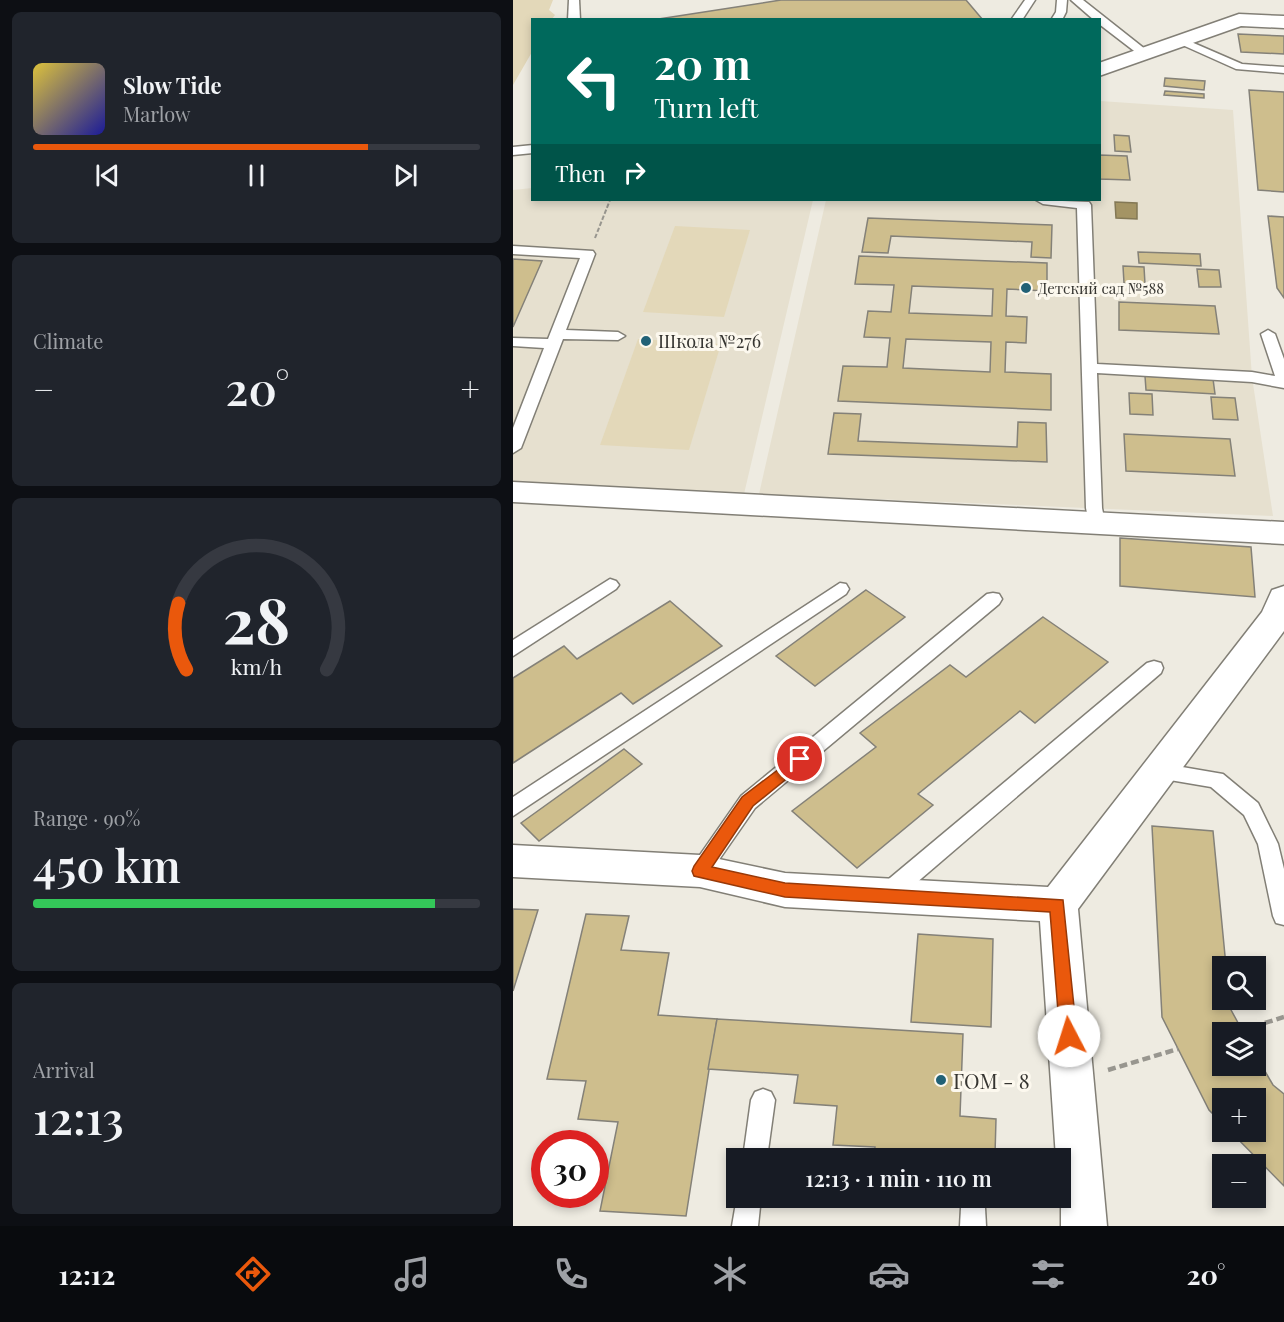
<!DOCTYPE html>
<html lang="en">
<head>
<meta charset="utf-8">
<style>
	body { margin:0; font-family:"Playfair Display",serif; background:#20242c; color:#f1f3f6; height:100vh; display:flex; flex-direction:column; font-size:22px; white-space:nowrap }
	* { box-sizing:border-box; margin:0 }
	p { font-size:20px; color:#9ea1a6 }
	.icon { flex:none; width:33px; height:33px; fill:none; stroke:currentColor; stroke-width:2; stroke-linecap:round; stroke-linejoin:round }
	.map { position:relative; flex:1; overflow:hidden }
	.details { display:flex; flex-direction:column; gap:12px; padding:12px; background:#0d0f14; width:513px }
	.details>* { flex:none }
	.top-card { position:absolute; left:18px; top:18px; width:570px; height:183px; border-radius:0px; box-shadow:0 3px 9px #0003; background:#00695c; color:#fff; overflow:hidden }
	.buttons { position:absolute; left:699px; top:956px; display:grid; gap:12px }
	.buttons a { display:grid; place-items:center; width:54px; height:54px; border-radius:0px; background:#171b24; box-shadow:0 3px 9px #0003; font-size:30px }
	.speed { position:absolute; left:18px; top:1130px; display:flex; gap:12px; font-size:30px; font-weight:700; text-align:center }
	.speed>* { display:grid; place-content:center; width:78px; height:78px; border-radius:50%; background:#171b24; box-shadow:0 3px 9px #0003; line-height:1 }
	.speed .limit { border:9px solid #d22; background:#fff; color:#111 }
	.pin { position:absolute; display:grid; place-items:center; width:51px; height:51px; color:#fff; margin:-26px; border:3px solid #fff; border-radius:50%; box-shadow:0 2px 6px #0007 }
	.me { position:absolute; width:66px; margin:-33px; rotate:355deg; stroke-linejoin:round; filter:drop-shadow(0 0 4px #0008) }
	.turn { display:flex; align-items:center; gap:21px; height:126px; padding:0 24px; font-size:27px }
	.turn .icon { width:78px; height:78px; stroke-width:2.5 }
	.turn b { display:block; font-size:42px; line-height:51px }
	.then { display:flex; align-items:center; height:57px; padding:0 24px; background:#0003; gap:12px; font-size:22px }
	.big { font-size:45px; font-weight:600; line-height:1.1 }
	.details .tile { flex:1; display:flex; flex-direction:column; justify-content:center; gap:9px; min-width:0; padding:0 21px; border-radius:9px; background:#20242c }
	.details .dial { align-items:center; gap:0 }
	.dial svg { height:156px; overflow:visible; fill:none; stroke:#363941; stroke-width:7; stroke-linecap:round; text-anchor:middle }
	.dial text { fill:#f1f3f6; stroke:none }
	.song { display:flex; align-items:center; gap:18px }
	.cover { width:72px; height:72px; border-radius:9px; background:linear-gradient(135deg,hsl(50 70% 55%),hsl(240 70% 35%)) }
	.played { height:6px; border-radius:3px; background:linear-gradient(90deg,#ea580c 75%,#363941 75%) }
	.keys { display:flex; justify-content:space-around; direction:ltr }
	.heat { display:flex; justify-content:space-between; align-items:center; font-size:33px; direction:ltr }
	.charge { height:9px; border-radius:4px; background:linear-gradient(90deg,#34c759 90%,#363941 0) }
	.trip { position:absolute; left:213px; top:1148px; width:345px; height:60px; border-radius:0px; background:#171b24; box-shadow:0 3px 9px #0003; font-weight:600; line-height:60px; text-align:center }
	.tabs { display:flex; height:96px; justify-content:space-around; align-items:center; background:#090b0e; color:#9ea1a6 }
	.tabs .icon { width:42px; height:42px }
	.tabs .on { color:#ea580c }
	.tabs b { font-size:27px; color:#f1f3f6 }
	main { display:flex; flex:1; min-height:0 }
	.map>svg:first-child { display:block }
	.built { fill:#e6e0cf }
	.green { fill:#e3d8b9 }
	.water { fill:#a49464; stroke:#837855; stroke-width:1.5 }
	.building { fill:#cebe8d; stroke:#848178; stroke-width:1.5; fill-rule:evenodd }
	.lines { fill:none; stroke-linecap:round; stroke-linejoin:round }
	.service-casing { stroke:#827f76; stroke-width:3 }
	.minor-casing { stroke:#827f76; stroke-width:3 }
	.path-far1 { stroke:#98968f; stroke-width:2; stroke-dasharray:4.5 2; stroke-linecap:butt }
	.path { stroke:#98968f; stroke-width:4.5; stroke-dasharray:8 4; stroke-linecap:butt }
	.service { fill:#fff; fill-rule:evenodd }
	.minor { fill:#fff; fill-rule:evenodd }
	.route { fill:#ea580c; stroke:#983908; stroke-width:1.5 }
	.poi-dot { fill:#216176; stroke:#fcf8ee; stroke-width:2 }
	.labels { text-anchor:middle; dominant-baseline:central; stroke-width:6; stroke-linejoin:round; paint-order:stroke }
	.far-poi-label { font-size:15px; fill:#363531; stroke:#fcf8ee; text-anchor:start }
	.poi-label { font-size:18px; fill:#363531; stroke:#fcf8ee; text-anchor:start }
	.near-poi-label { font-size:21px; fill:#363531; stroke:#fcf8ee; text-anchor:start }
</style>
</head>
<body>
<main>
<section class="details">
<div class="tile">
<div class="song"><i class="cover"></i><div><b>Slow Tide</b><p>Marlow</p></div></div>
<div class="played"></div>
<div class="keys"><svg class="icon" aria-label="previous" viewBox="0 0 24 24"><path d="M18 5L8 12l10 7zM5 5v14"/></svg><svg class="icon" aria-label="pause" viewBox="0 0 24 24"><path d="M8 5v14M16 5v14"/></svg><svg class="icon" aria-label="next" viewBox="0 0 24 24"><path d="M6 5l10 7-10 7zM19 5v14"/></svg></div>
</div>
<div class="tile"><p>Climate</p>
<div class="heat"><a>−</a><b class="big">20°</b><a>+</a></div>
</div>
<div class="tile dial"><svg viewBox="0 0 100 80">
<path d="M14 69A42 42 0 1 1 86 69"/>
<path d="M14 69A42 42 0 0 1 10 35" stroke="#ea580c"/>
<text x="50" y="56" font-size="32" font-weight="700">28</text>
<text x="50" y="72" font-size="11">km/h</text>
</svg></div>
<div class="tile"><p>Range · 90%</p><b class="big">450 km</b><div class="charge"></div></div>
<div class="tile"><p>Arrival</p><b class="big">12:13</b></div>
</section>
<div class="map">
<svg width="771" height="1226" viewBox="0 0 771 1226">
	<rect width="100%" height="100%" fill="#eeebe1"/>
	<!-- built -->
	<g class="built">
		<path d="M587 101 720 110 739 377 760 516 246 494 313 200H586Z"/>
		<path d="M19 188 20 200H300L231 494 0 483V190Z"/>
	</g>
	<!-- green -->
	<g class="green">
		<path d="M0 0H40L36 10 42 15 39 19 20 20 19 52 0 85Z"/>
		<path d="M162 226 237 230 211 317 130 312Z"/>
		<path d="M125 339 208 344 176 450 87 445Z"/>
	</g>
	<!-- water -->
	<path class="water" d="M602 202 624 203V219L603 218Z"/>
	<!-- building -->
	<g class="building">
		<path d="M268 0H453L470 20H139Z"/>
		<path d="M725 34 771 36V54L728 52Z"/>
		<path d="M652 78 692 81 691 90 651 86Z"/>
		<path d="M736 90 771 92V192L745 190Z"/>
		<path d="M652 91 691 94V98L651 95Z"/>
		<path d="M601 135 616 136 618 152 602 151Z"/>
		<path d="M586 155 614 156 617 180 586 179Z"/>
		<path d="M755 216 771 217V298L764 288Z"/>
		<path d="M355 218 539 225 538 258 518 257 519 242 378 236 375 253 349 252Z"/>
		<path d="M625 252 687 254 688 266 626 263Z"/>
		<path d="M346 256 534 263V291L494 289 493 316 514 317 513 343 493 342 492 372 538 374V410L325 401 330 366 374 367 377 338 351 337 355 311 378 312 381 285 342 284ZM399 286 480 289 479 316 396 313ZM393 339 478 342 477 372 390 368Z"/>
		<path d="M0 259 29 261 0 327Z"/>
		<path d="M610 266 631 267 632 284 611 283Z"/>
		<path d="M684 269 706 270 708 287H686Z"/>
		<path d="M606 302 702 306 706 334 606 330Z"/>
		<path d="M632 376 700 379 702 394 633 390Z"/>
		<path d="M616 393 639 394 640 415 617 414Z"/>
		<path d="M698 397 722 398 725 420 700 419Z"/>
		<path d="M321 413 348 414 345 441 504 447 505 422 533 423 534 462 315 454Z"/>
		<path d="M611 434 717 439 722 476 613 471Z"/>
		<path d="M607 538 738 547 742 597 607 586Z"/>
		<path d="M353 590 392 617 302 686 263 656Z"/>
		<path d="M157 601 209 646 120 704 108 693 0 763V678L51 646 64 659Z"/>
		<path d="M530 617 595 662 522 723 507 711 405 794 420 805 344 868 279 811 363 747 347 733 437 665 453 677Z"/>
		<path d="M111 749 129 764 26 841 8 823Z"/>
		<path d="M639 826 700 831 713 966H710V999H716L717 1008 730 1032H710V1065H742V1054L760 1085 771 1094V1186L717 1131H742V1098H710V1124L696 1110 649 1017Z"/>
		<path d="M0 909 25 910 0 991Z"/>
		<path d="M73 914 116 916 108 950 156 953 145 1015 204 1019 173 1216 87 1211 105 1122 65 1119 73 1081 34 1079Z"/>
		<path d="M405 934 480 939 478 1027 398 1022Z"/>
		<path d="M204 1019 450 1034 447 1116 483 1119 482 1155 523 1158H361L362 1147 320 1145 324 1106 281 1103 285 1075 195 1069Z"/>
	</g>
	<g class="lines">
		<defs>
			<g id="service">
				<path d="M56 0H66L67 20H55Z"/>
				<path d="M512 0H522L509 20H498Z"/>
				<path d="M544 0H554L553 12 549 20H538L543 12Z"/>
				<path d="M558 0H570L637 53V57H629L586 24V20H581Z"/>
				<path d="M669 38 729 64 771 67V73L723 69 665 43 663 41Z"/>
				<path d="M20 145V153L0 155V147Z"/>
				<path d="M523 200 576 202 578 205 584 364 739 372 762 376 748 334 755 330 762 334 771 359V388L739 382 584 373 589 508 592 523 584 529 576 523 573 508 564 208 530 204Z"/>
				<path d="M0 246 80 251 82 254 53 330 105 332 112 336 105 340 50 339 8 448 0 453V428L31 348 0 346V338L35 339 67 258 0 254Z"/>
				<path d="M97 579 103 581 106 585 103 589 0 656V640Z"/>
				<path d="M327 583 333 584 336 589 333 594 0 816V797Z"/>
				<path d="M480 593 486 594 489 599 486 604 242 808 194 877 187 880 180 877 176 871 180 865 228 796 474 594Z"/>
				<path d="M641 661 648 663 650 668 648 673 381 902 373 904 365 902 362 895 365 888 634 663Z"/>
				<path d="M646 763 710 774 745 803 765 844 771 869V925L763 923 760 916 745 844 731 815 698 787 639 777 636 771 639 765Z"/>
				<path d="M250 1089 258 1092 262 1100 254 1158H230L238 1100 242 1092Z"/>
				<path d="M224 1197H248L245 1226H219Z"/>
				<path d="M456 1197 469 1199 472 1208 473 1226H447L448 1208 451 1199Z"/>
			</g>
			<g id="minor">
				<path d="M726 14 771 16V28L728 26 586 76V63Z"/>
				<path d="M0 482 771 522V544L0 502Z"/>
				<path d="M771 586V631L565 909 594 1226H548V1158H543L527 921 272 907 187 887 0 877V845L187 855 272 873 535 887 749 612 759 590Z"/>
			</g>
		</defs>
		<!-- service casing -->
		<use href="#service" class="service-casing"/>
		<!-- minor casing -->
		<use href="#minor" class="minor-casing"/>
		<!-- path-far1 -->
		<path class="path-far1" d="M82 238 97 200"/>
		<!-- path -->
		<g class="path">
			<path d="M729 1030 771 1017"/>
			<path d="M595 1070 665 1049"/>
		</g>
		<!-- service -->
		<use href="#service" class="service"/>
		<!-- minor -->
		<use href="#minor" class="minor"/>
	</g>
	<!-- route -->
	<path class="route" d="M287 753 295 759 293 763 240 806 199 867 272 883 550 900 564 1036 562 1042 556 1045 549 1042 547 1036 537 912 272 897 181 876 179 871 181 866 229 797Z"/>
	<!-- markers -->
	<g class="poi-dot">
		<circle cx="513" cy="288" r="6"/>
		<circle cx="133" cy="341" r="6"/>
		<circle cx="428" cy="1080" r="6"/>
	</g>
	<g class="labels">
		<!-- far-poi labels -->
		<g class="far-poi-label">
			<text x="525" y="288">Детский сад №588</text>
		</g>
		<!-- poi labels -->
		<g class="poi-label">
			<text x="145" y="341">Школа №276</text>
		</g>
		<!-- near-poi labels -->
		<g class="near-poi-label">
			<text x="440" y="1080">ГОМ - 8</text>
		</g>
	</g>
</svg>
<div class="buttons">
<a><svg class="icon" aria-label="search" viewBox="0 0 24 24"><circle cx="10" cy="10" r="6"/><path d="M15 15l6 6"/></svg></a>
<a><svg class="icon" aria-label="layers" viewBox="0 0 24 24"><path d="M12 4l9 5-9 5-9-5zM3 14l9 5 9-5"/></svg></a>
<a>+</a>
<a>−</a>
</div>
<div class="speed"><div class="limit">30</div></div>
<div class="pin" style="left:287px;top:759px;background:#d93025"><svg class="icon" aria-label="arrive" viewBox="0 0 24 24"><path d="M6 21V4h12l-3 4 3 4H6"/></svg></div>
<svg class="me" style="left:556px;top:1036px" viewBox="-20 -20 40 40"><circle r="19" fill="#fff"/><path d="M0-13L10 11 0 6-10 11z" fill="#ea580c"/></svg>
<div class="trip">12:13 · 1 min · 110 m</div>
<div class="top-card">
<div class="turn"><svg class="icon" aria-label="left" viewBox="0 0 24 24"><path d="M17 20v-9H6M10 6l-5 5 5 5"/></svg><div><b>20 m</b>Turn left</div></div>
<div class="then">Then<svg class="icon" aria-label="right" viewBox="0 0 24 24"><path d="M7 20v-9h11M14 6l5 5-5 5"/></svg></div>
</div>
</div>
</main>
<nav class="tabs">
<b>12:12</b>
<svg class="icon on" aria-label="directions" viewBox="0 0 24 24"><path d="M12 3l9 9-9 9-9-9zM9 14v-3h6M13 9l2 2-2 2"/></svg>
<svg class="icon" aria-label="music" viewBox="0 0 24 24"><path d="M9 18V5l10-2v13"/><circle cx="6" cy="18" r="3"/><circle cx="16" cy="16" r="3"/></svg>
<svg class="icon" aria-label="phone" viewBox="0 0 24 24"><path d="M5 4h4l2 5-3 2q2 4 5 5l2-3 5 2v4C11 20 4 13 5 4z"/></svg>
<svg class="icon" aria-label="climate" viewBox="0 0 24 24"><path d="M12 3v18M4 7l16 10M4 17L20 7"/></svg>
<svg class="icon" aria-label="car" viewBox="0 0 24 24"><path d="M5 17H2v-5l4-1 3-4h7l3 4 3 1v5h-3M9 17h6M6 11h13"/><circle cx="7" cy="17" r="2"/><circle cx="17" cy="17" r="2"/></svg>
<svg class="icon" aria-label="filters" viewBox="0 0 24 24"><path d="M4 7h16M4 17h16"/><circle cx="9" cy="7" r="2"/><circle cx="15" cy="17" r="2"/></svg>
<b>20°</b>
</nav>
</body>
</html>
